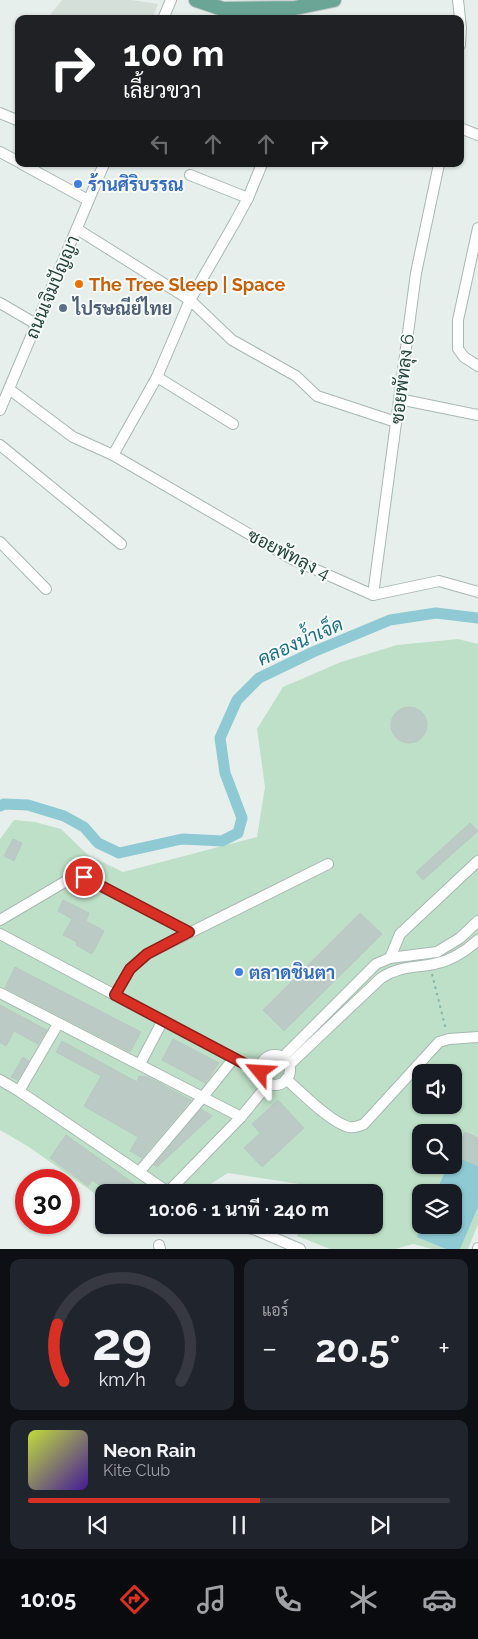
<!DOCTYPE html>
<html lang="th">
<head>
<meta charset="utf-8">
<style>
	body { margin:0; font-family:Raleway,Sarabun,sans-serif; background:#20242c; color:#f1f3f6; height:100vh; display:flex; flex-direction:column; font-size:19px; white-space:nowrap }
	* { box-sizing:border-box; margin:0 }
	p { font-size:16px; color:#9ea1a6 }
	.icon { flex:none; width:28px; height:28px; fill:none; stroke:currentColor; stroke-width:2; stroke-linecap:round; stroke-linejoin:round }
	.map { position:relative; height:1249px; overflow:hidden }
	.sheet { display:flex; flex-direction:column; gap:10px; padding:10px; background:#0d0f14; flex:1 }
	.sheet>* { flex:none }
	.guide { position:absolute; left:15px; top:15px; width:449px; height:152px; border-radius:10px; box-shadow:0 1px 4px #0004; background:#202124; color:#fff; overflow:hidden }
	.fabs { position:absolute; left:412px; top:1064px; display:grid; gap:10px }
	.fabs a { display:grid; place-items:center; width:50px; height:50px; border-radius:10px; background:#171b24; box-shadow:0 1px 4px #0004; font-size:25px }
	.speed { position:absolute; left:15px; top:1169px; display:flex; gap:10px; font-size:25px; font-weight:700; text-align:center }
	.speed>* { display:grid; place-content:center; width:65px; height:65px; border-radius:50%; background:#171b24; box-shadow:0 1px 4px #0004; line-height:1 }
	.speed .limit { border:8px solid #d22; background:#fff; color:#111 }
	.pin { position:absolute; display:grid; place-items:center; width:42px; height:42px; color:#fff; margin:-21px; border:2px solid #fff; border-radius:50%; box-shadow:0 1px 5px #0007 }
	.me { position:absolute; width:55px; margin:-28px; rotate:297deg; stroke-linejoin:round; filter:drop-shadow(0 0 4px #0008) }
	.turn { display:flex; align-items:center; gap:18px; height:105px; padding:0 25px; font-size:22px }
	.turn .icon { width:65px; height:65px; stroke-width:2.5 }
	.turn b { display:block; font-size:35px; line-height:42px }
	.lanes { display:flex; align-items:center; height:48px; padding:0 25px; background:#0003; justify-content:center; gap:25px; direction:ltr }
	.lanes .off { opacity:.35 }
	.big { font-size:38px; font-weight:700; line-height:1.1 }
	.sheet .widget { flex:1; display:flex; flex-direction:column; justify-content:center; gap:8px; min-width:0; padding:0 18px; border-radius:10px; background:#20242c }
	.sheet .dial { align-items:center; gap:0 }
	.dial svg { height:130px; overflow:visible; fill:none; stroke:#363941; stroke-width:7; stroke-linecap:round; text-anchor:middle }
	.dial text { fill:#f1f3f6; stroke:none }
	.song { display:flex; align-items:center; gap:15px }
	.cover { width:60px; height:60px; border-radius:8px; background:linear-gradient(135deg,hsl(70 70% 55%),hsl(260 70% 35%)) }
	.played { height:5px; border-radius:2px; background:linear-gradient(90deg,#d93025 55%,#363941 55%) }
	.keys { display:flex; justify-content:space-around; direction:ltr }
	.heat { display:flex; justify-content:space-between; align-items:center; font-size:28px; direction:ltr }
	.sheet .tiles { flex:1; display:grid; gap:10px; grid-template-columns:1fr 1fr }
	.widget:last-child { grid-column:span 2 }
	.trip { position:absolute; left:95px; top:1184px; width:288px; height:50px; border-radius:10px; background:#171b24; box-shadow:0 1px 4px #0004; font-weight:700; line-height:50px; text-align:center }
	.dock { display:flex; height:80px; justify-content:space-around; align-items:center; background:#090b0e; color:#9ea1a6 }
	.dock .icon { width:35px; height:35px }
	.dock .on { color:#d93025 }
	.dock b { font-size:22px; color:#f1f3f6 }
	.map>svg:first-child { display:block }
	.built { fill:#d4dfda }
	.green { fill:#bfe0c8; fill-rule:evenodd }
	.water { fill:#8ec9d4 }
	.lines { fill:none; stroke-linecap:round; stroke-linejoin:round }
	.canal { stroke:#8ec9d4; stroke-width:11 }
	.building { fill:#bbcac4; stroke:#b8c9c2 }
	.minor-casing { stroke:#a8b8b2; stroke-width:12 }
	.major-casing { stroke:#c2cac8; stroke-width:16 }
	.path { stroke:#86b3a5; stroke-width:2; stroke-dasharray:2.5 4; stroke-linecap:butt }
	.minor { stroke:#fff; stroke-width:10 }
	.major { stroke:#6aa596; stroke-width:14 }
	.route-casing { stroke:#8d1f18; stroke-width:12 }
	.route { stroke:#d93025; stroke-width:9 }
	.shop-dot { fill:#3f7fe0; stroke:#f7fbf9; stroke-width:2 }
	.food-dot { fill:#e8710a; stroke:#f7fbf9; stroke-width:2 }
	.service-dot { fill:#5c6f8a; stroke:#f7fbf9; stroke-width:2 }
	.labels { text-anchor:middle; dominant-baseline:central; stroke-width:4; stroke-linejoin:round; paint-order:stroke }
	.shop-label { font-size:18px; font-weight:bold; fill:#366cbe; stroke:#f7fbf9; text-anchor:start }
	.food-label { font-size:18px; font-weight:bold; fill:#c56008; stroke:#f7fbf9; text-anchor:start }
	.street-label { font-size:18px; fill:#24423a; stroke:#f7fbf9 }
	.service-label { font-size:18px; font-weight:bold; fill:#4e5e75; stroke:#f7fbf9; text-anchor:start }
	.water-label { font-size:19px; font-style:italic; fill:#1c6f80; stroke:#f7fbf9 }
</style>
</head>
<body>
<div class="map">
<svg width="478" height="1249" viewBox="0 0 478 1249">
	<rect width="100%" height="100%" fill="#e6efeb"/>
	<!-- built -->
	<g class="built">
		<path d="M62 0H131L158 4 152 19H47Z"/>
		<path d="M19 63V111L15 109V71Z"/>
	</g>
	<!-- green -->
	<path class="green" d="M458 639 478 644V1224L468 1249H432L413 1244 395 1249H330L297 1236 299 1225H374V1192H305L306 1185 228 1173 198 1192H104V1200L29 1147 0 1130V839L14 820 35 822 61 829 88 855 123 872 257 837 265 787 257 729 283 687 341 662 397 645ZM421 1072H454V1105H421ZM421 1132H454V1165H421ZM421 1192H454V1225H421Z"/>
	<!-- water -->
	<path class="water" d="M454 1151 478 1161V1207L460 1249H446L417 1237 422 1225H454V1192H436L448 1165H454Z"/>
	<g class="lines">
		<!-- canal -->
		<path class="canal" d="M0 806 4 804 28 805 64 816 84 827 98 843 119 853 182 839 222 841 238 833 242 818 225 773 220 738 237 700 259 678 313 652 390 620 436 613 478 618"/>
	</g>
	<!-- building -->
	<g class="building">
		<circle cx="409" cy="725" r="18"/>
		<path d="M470 823 478 831 423 880 416 872Z"/>
		<path d="M13 839 22 843 14 861 4 856Z"/>
		<path d="M63 900 89 913 86 921 104 931 92 954 76 945 77 942 63 935 72 919 58 911Z"/>
		<path d="M360 913 382 934 284 1031 263 1010Z"/>
		<path d="M15 967 141 1032 130 1052 5 988Z"/>
		<path d="M0 1005 47 1030 38 1044 14 1031 6 1046 0 1043Z"/>
		<path d="M173 1039 219 1063 205 1083 162 1060Z"/>
		<path d="M62 1041 137 1082 139 1076 148 1077 191 1100 142 1158 130 1151 138 1137 84 1106 101 1076 56 1052Z"/>
		<path d="M23 1057 29 1061 17 1080 11 1077Z"/>
		<path d="M278 1100 304 1128 262 1167 244 1148 260 1133 252 1124Z"/>
		<path d="M201 1109 212 1116 157 1167 154 1165Z"/>
		<path d="M465 1132 478 1138V1166L455 1156Z"/>
		<path d="M66 1135 136 1185 130 1192H109L92 1180 88 1186 50 1158Z"/>
	</g>
	<g class="lines">
		<defs>
			<g id="minor">
				<path d="M458 0 461 28 460 45"/>
				<path d="M163 19 171 0"/>
				<path d="M0 113 19 121"/>
				<path d="M460 128 478 135"/>
				<path d="M0 152 19 162"/>
				<path d="M22 164 88 200"/>
				<path d="M190 175 248 198"/>
				<path d="M478 228 458 320V349L464 357 478 366"/>
				<path d="M77 229 190 300 232 340 296 376 317 396 396 422"/>
				<path d="M0 303 36 324"/>
				<path d="M157 377 233 424"/>
				<path d="M9 389 73 437 113 455 292 559 373 595 439 581 478 592"/>
				<path d="M399 399 478 415"/>
				<path d="M0 410 104 164"/>
				<path d="M0 445 121 544"/>
				<path d="M113 455 157 377 190 300 235 222 248 198 262 164"/>
				<path d="M0 542 46 589"/>
				<path d="M373 595 416 273 439 164"/>
				<path d="M0 920 73 877H84L189 932"/>
				<path d="M0 934 260 1072"/>
				<path d="M390 958 400 934 478 861"/>
				<path d="M0 993 241 1117"/>
				<path d="M115 995 130 969 147 954 328 864"/>
				<circle cx="275" cy="1070" r="15"/>
				<path d="M283 1057 376 964 390 958 437 952 460 938 478 921"/>
				<path d="M140 1064 163 1020"/>
				<path d="M289 1065 381 978C399 966 414 968 434 964 450 961 466 951 478 940"/>
				<path d="M286 1079C301 1092 331 1123 349 1127 355 1128 359 1126 364 1124L439 1042 449 1039 478 1037"/>
				<path d="M0 1080 19 1091 168 1192 241 1117 269 1083"/>
				<path d="M19 1091 58 1024"/>
				<path d="M140 1171 202 1098 234 1058"/>
				<path d="M238 1225 256 1230 300 1249"/>
				<path d="M159 1245 160 1249"/>
				<path d="M478 1249V1248"/>
			</g>
			<path id="major" d="M196 0 223 9 295 8 334 0"/>
		</defs>
		<!-- minor casing -->
		<use href="#minor" class="minor-casing"/>
		<!-- major casing -->
		<use href="#major" class="major-casing"/>
		<!-- path -->
		<path class="path" d="M432 974 446 1030"/>
		<!-- minor -->
		<use href="#minor" class="minor"/>
		<!-- major -->
		<use href="#major" class="major"/>
	</g>
	<g class="lines">
		<defs>
			<path id="route" d="M84 877 189 932 147 954 130 969 115 995 260 1072"/>
		</defs>
		<!-- route casing -->
		<use href="#route" class="route-casing"/>
		<!-- route -->
		<use href="#route" class="route"/>
	</g>
	<!-- markers -->
	<g class="shop-dot">
		<circle cx="78" cy="184" r="5"/>
		<circle cx="239" cy="972" r="5"/>
	</g>
	<circle class="food-dot" cx="79" cy="284" r="5"/>
	<circle class="service-dot" cx="63" cy="308" r="5"/>
	<g class="labels">
		<!-- shop labels -->
		<g class="shop-label">
			<text x="88" y="184">ร้านศิริบรรณ</text>
			<text x="249" y="972">ตลาดชินตา</text>
		</g>
		<!-- food labels -->
		<g class="food-label">
			<text x="89" y="284">The Tree Sleep | Space</text>
		</g>
		<!-- street labels -->
		<g class="street-label">
			<text transform="translate(52 287) rotate(-67)">ถนนเจิมปัญญา</text>
			<text transform="translate(402 379) rotate(-83)">ซอยพัทลุง 6</text>
			<text transform="translate(289 554) rotate(27)">ซอยพัทลุง 4</text>
		</g>
		<!-- service labels -->
		<g class="service-label">
			<text x="73" y="308">ไปรษณีย์ไทย</text>
		</g>
		<!-- water labels -->
		<g class="water-label">
			<text transform="translate(300 641) rotate(-24)">คลองน้ำเจ็ด</text>
		</g>
	</g>
</svg>
<div class="fabs">
<a><svg class="icon" aria-label="sound" viewBox="0 0 24 24"><path d="M4 9h4l5-4v14l-5-4H4zM17 9q2 3 0 6"/></svg></a>
<a><svg class="icon" aria-label="search" viewBox="0 0 24 24"><circle cx="10" cy="10" r="6"/><path d="M15 15l6 6"/></svg></a>
<a><svg class="icon" aria-label="layers" viewBox="0 0 24 24"><path d="M12 4l9 5-9 5-9-5zM3 14l9 5 9-5"/></svg></a>
</div>
<div class="speed"><div class="limit">30</div></div>
<div class="pin" style="left:84px;top:877px;background:#d93025"><svg class="icon" aria-label="arrive" viewBox="0 0 24 24"><path d="M6 21V4h12l-3 4 3 4H6"/></svg></div>
<svg class="me" style="left:260px;top:1072px" viewBox="-20 -20 40 40"><path d="M0-17L14 15 0 8-14 15z" fill="#d93025" stroke="#fff" stroke-width="4"/></svg>
<div class="trip">10:06 · 1 นาที · 240 m</div>
<div class="guide">
<div class="turn"><svg class="icon" aria-label="right" viewBox="0 0 24 24"><path d="M7 20v-9h11M14 6l5 5-5 5"/></svg><div><b>100 m</b>เลี้ยวขวา</div></div>
<div class="lanes"><svg class="icon off" aria-label="left" viewBox="0 0 24 24"><path d="M17 20v-9H6M10 6l-5 5 5 5"/></svg><svg class="icon off" aria-label="ahead" viewBox="0 0 24 24"><path d="M12 20V5M6 11l6-6 6 6"/></svg><svg class="icon off" aria-label="ahead" viewBox="0 0 24 24"><path d="M12 20V5M6 11l6-6 6 6"/></svg><svg class="icon" aria-label="right" viewBox="0 0 24 24"><path d="M7 20v-9h11M14 6l5 5-5 5"/></svg></div>
</div>
</div>
<section class="sheet">
<div class="tiles">
<div class="widget dial"><svg viewBox="0 0 100 80">
<path d="M14 69A42 42 0 1 1 86 69"/>
<path d="M14 69A42 42 0 0 1 10 34" stroke="#d93025"/>
<text x="50" y="56" font-size="32" font-weight="700">29</text>
<text x="50" y="72" font-size="11">km/h</text>
</svg></div>
<div class="widget"><p>แอร์</p>
<div class="heat"><a>−</a><b class="big">20.5°</b><a>+</a></div>
</div>
<div class="widget">
<div class="song"><i class="cover"></i><div><b>Neon Rain</b><p>Kite Club</p></div></div>
<div class="played"></div>
<div class="keys"><svg class="icon" aria-label="previous" viewBox="0 0 24 24"><path d="M18 5L8 12l10 7zM5 5v14"/></svg><svg class="icon" aria-label="pause" viewBox="0 0 24 24"><path d="M8 5v14M16 5v14"/></svg><svg class="icon" aria-label="next" viewBox="0 0 24 24"><path d="M6 5l10 7-10 7zM19 5v14"/></svg></div>
</div>
</div>
</section>
<nav class="dock">
<b>10:05</b>
<svg class="icon on" aria-label="directions" viewBox="0 0 24 24"><path d="M12 3l9 9-9 9-9-9zM9 14v-3h6M13 9l2 2-2 2"/></svg>
<svg class="icon" aria-label="music" viewBox="0 0 24 24"><path d="M9 18V5l10-2v13"/><circle cx="6" cy="18" r="3"/><circle cx="16" cy="16" r="3"/></svg>
<svg class="icon" aria-label="phone" viewBox="0 0 24 24"><path d="M5 4h4l2 5-3 2q2 4 5 5l2-3 5 2v4C11 20 4 13 5 4z"/></svg>
<svg class="icon" aria-label="climate" viewBox="0 0 24 24"><path d="M12 3v18M4 7l16 10M4 17L20 7"/></svg>
<svg class="icon" aria-label="car" viewBox="0 0 24 24"><path d="M5 17H2v-5l4-1 3-4h7l3 4 3 1v5h-3M9 17h6M6 11h13"/><circle cx="7" cy="17" r="2"/><circle cx="17" cy="17" r="2"/></svg>
</nav>
</body>
</html>
